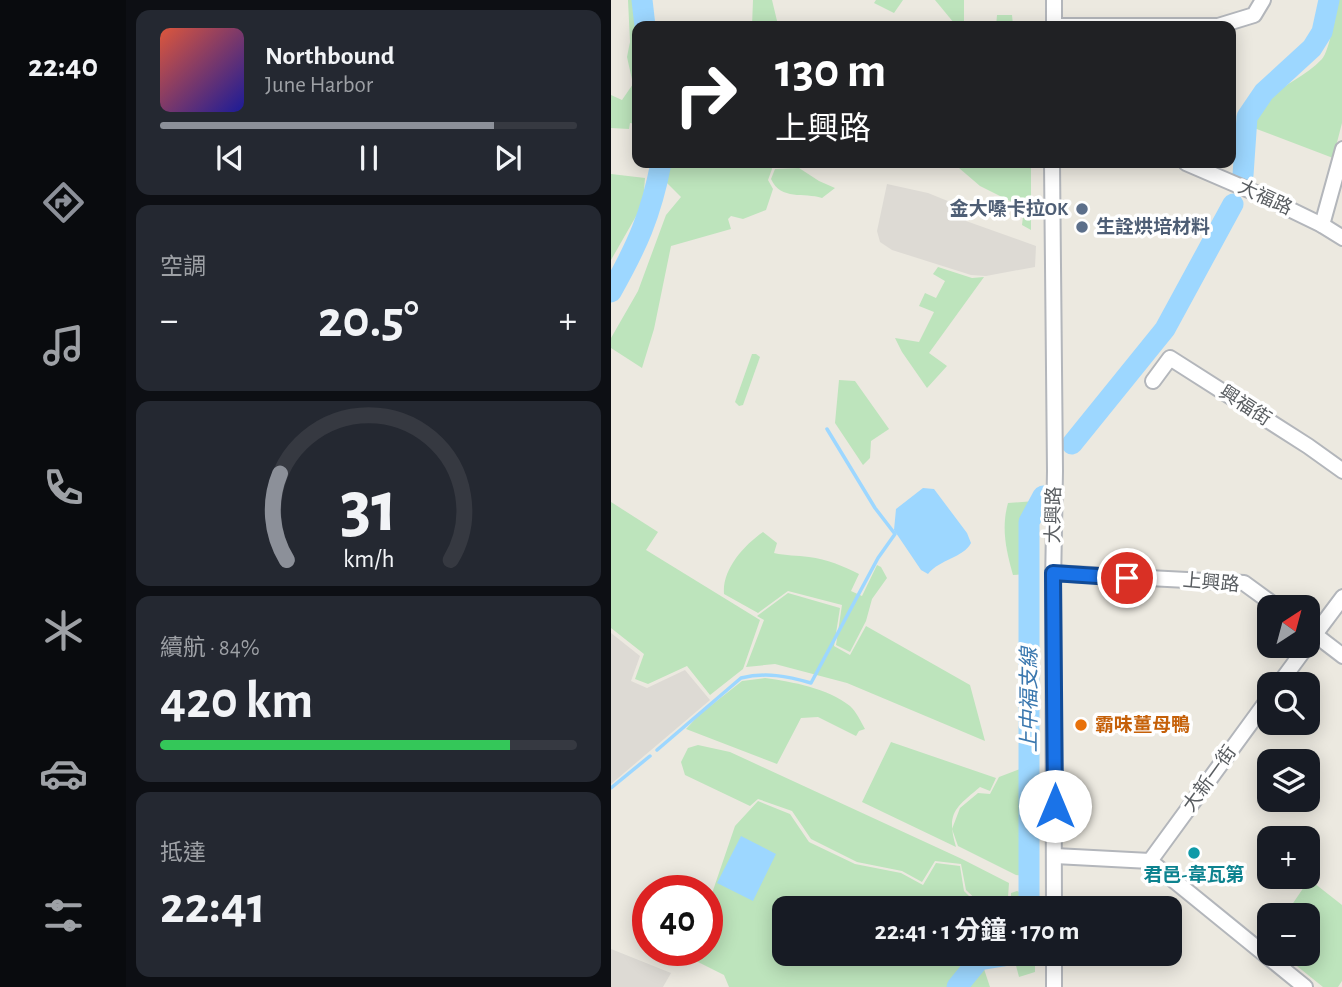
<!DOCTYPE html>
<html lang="zh-TW">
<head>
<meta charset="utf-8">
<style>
	body { margin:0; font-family:"Alegreya Sans","Noto Sans TC",sans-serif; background:#242831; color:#f1f3f6; height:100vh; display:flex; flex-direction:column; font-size:26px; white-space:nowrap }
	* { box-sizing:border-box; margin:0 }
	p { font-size:23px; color:#9ea1a6 }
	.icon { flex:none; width:38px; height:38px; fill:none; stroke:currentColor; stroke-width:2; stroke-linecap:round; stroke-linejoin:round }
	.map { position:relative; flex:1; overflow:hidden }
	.side { display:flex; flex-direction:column; gap:10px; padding:10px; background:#0d0f14; width:485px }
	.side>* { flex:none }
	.banner { position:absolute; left:21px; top:21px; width:604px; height:147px; border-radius:14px; box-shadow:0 4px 18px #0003; background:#202124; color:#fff; overflow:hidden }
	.needle { width:46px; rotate:36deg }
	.fabs { position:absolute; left:646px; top:595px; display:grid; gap:14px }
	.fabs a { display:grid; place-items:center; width:63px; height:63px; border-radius:14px; background:#171b24; box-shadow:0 4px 18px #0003; font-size:35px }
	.speed { position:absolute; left:21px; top:875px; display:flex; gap:14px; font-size:35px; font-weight:700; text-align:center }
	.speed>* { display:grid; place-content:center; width:91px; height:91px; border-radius:50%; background:#171b24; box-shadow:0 4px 18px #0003; line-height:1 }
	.speed .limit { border:10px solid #d22; background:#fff; color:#111 }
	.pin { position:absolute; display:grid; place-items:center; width:60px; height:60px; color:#fff; margin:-30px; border:4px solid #fff; border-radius:50%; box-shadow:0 2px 7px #0007 }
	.me { position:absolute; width:77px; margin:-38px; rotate:0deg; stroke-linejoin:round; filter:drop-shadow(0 0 5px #0008) }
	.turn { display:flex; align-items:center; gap:24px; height:147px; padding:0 28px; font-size:32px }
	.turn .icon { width:91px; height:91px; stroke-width:2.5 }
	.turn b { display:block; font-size:49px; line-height:60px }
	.big { font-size:52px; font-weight:700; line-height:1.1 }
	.side .card { flex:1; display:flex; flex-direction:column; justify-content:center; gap:10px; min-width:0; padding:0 24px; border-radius:14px; background:#242831 }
	.side .dial { align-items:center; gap:0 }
	.dial svg { height:182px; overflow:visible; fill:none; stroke:#363941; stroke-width:7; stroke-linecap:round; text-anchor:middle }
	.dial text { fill:#f1f3f6; stroke:none }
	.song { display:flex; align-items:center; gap:21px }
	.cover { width:84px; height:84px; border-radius:10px; background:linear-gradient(135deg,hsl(10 70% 55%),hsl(240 70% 35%)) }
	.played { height:7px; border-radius:4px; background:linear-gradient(90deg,#8c9099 80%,#363941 80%) }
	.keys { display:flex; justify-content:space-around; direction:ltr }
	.heat { display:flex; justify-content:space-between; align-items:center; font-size:38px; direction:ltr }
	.charge { height:10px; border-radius:5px; background:linear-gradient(90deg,#34c759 84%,#363941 0) }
	.trip { position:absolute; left:161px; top:896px; width:410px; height:70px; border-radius:14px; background:#171b24; box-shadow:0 4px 18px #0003; font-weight:700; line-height:70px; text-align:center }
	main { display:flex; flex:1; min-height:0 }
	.tab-bar { display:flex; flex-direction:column; width:126px; justify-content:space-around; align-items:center; background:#090b0e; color:#9ea1a6 }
	.tab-bar .icon { width:49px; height:49px }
	.tab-bar .on { color:#8c9099 }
	.tab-bar b { font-size:32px; color:#f1f3f6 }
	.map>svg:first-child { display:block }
	.industrial { fill:#dddad4 }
	.green { fill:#bde4bc }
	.water { fill:#9dd7ff }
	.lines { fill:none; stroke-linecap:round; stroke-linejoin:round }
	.stream { stroke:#9dd7ff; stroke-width:3.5 }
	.river { stroke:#9dd7ff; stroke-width:21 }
	.minor-casing { stroke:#b3b6bb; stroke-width:18 }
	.minor { stroke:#fff; stroke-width:14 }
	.route-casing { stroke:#114b97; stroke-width:18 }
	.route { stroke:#1a73e8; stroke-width:12 }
	.service-dot { fill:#5c6f8a; stroke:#fff; stroke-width:2.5 }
	.food-dot { fill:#e8710a; stroke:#fff; stroke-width:2.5 }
	.culture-dot { fill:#0f9aa8; stroke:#fff; stroke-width:2.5 }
	.labels { text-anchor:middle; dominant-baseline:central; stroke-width:7; stroke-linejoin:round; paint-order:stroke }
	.street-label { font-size:19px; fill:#595d61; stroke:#fff }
	.service-label { font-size:19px; font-weight:bold; fill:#4e5e75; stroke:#fff; text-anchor:end }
	.food-label { font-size:19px; font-weight:bold; fill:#c56008; stroke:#fff; text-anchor:start }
	.culture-label { font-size:19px; font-weight:bold; fill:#0d838f; stroke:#fff }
	.water-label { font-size:21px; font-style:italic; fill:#3b78af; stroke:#fff }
</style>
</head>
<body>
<main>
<nav class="tab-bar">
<b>22:40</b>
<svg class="icon on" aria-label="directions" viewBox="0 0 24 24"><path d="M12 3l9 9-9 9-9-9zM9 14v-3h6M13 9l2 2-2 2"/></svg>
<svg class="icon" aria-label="music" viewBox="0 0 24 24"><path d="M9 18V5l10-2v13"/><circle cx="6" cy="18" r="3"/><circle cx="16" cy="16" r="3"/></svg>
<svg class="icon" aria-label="phone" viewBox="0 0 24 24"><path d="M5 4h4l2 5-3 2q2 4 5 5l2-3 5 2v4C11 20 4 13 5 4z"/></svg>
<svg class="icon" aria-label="climate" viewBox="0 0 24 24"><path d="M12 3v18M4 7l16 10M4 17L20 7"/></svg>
<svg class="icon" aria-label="car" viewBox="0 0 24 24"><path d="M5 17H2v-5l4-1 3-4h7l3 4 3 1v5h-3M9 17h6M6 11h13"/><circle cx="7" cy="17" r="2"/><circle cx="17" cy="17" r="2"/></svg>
<svg class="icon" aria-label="filters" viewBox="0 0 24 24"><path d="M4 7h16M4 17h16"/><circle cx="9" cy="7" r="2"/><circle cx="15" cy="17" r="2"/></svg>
</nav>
<section class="side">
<div class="card">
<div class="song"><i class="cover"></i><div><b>Northbound</b><p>June Harbor</p></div></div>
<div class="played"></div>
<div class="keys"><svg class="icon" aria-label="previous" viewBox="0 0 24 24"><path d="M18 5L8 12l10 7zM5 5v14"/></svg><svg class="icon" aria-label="pause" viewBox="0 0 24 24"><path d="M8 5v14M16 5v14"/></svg><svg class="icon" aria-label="next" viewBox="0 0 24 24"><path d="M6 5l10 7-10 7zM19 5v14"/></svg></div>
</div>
<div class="card"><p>空調</p>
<div class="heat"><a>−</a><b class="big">20.5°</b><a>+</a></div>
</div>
<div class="card dial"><svg viewBox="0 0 100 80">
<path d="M14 69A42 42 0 1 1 86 69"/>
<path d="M14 69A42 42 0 0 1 11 31" stroke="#8c9099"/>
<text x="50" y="56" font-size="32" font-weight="700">31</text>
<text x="50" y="72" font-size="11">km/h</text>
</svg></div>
<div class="card"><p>續航 · 84%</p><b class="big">420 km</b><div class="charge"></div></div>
<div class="card"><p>抵達</p><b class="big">22:41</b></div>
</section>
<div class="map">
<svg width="732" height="987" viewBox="0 0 732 987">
	<rect width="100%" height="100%" fill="#ece9e0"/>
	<!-- industrial -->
	<g class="industrial">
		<path d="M276 184 317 193 359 210 355 221 425 246 424 267 375 276 360 275 281 250 269 242 266 231Z"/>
		<path d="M0 633 29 656 20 681 36 688 74 670 99 700 0 784Z"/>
		<path d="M0 949 60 973 52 987H0Z"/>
	</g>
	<!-- green -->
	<g class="green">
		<path d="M17 0H25L26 124 19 123 18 129 0 128V95L11 100 22 84 16 57 19 42Z"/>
		<path d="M142 0H161L167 25 169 26H141Z"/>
		<path d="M265 0H292L283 13 263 3Z"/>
		<path d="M324 0H353V21L343 23Z"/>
		<path d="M728 0H732L731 123 722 158 643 128C651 88 687 85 711 59 719 50 724 13 728 0Z"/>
		<path d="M386 15H401L402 25 385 26Z"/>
		<path d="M59 163H160L161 169 157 180 162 189 155 210 132 219 120 216 117 219 120 229 60 246 43 329 31 368 0 348V338L27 291 55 215 70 197 54 181Z"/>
		<path d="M350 163H420V230L411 225 413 208 369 186 348 168Z"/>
		<path d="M188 168 208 181 224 188 211 198C193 192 170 201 160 179L164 169Z"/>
		<path d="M0 174 34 178 32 204 0 260Z"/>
		<path d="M327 267 361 278 373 277 318 353 336 366 316 388 291 352 284 338 308 342 323 312 308 306 314 293 325 298 334 281 322 274Z"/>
		<path d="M141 354H145L149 357 132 405 128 406 124 402Z"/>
		<path d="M228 380 244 381 278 429 260 441 259 458 252 465 224 423Z"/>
		<path d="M424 501 421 574 402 575C395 550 390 528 397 503Z"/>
		<path d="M0 502 47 532 35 550 149 620 132 669 99 695 76 666 37 684 24 679 33 654 0 628Z"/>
		<path d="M152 532 166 543 163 553C175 556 186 555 198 557 216 559 232 566 248 574L240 591 251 596 266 565 270 567 276 578 261 599 255 621 239 652 225 645 231 605 177 591 147 613 113 594C111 570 132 546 152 532Z"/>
		<path d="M177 593 229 608 223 646 239 655 255 626 359 685 374 741 236 683 164 664 135 667 153 620 146 616Z"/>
		<path d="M154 678C182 682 216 688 239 706 245 711 250 722 254 729L248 731 245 736 207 717 190 718 166 764 75 729 88 715 131 681Z"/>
		<path d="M280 742 385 778 379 791 369 787C344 808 335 813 345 847L251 802Z"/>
		<path d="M87 745 119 752 351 859 398 883 397 897H389L387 908H374L355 890 350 864 324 861 311 882 291 871 246 862 200 839 181 811 147 799 139 806 74 775 70 762 77 748Z"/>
		<path d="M414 767 415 876 405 875 347 846 341 829 349 808 367 793 379 794 388 777Z"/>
		<path d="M147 801 179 814 198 842 244 864 290 873 312 885 325 863 349 866 353 891 370 908H173V954H382L369 957 379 987H118L113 975 65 951 96 950V908L124 826Z"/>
		<path d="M703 883 731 905V981L727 987H712L671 954H696V915H674L695 884Z"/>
		<path d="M406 891 422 898 423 908H400V893Z"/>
		<path d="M402 954H424V972L408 977Z"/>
	</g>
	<!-- water -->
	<g class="water">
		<path d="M312 488 323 489 356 533 360 543C352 558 329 559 317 574L310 570 283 530 285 509Z"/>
		<path d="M130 836 165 854 142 901 106 883Z"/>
	</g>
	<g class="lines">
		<!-- stream -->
		<g class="stream">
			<path d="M46 750 130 678C155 672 176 676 200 683L267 558 284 534 264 508 216 429"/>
			<path d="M0 788 39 756"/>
		</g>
		<!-- river -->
		<g class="river">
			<path d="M31 0 34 26"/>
			<path d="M632 175 636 117 653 92 701 48 711 32 718 0"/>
			<path d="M0 292C26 246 40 215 50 163"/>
			<path d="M461 444 554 329 622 204"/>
			<path d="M418 908V522L432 496"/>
			<path d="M346 987 368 960 405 954"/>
		</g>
		<defs>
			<g id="minor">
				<path d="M443 26H607L643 15 652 0"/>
				<path d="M443 26V0"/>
				<path d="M441 163 444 471 442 585 443 908"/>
				<path d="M575 163 647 194 711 225 732 238"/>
				<path d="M711 225 732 149"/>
				<path d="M542 381 559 358 697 446 732 471"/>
				<path d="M442 573 633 583 666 607"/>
				<path d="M698 630 732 656"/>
				<path d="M696 645 732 597"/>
				<path d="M668 684 696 646"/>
				<path d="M444 856 539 861 694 987"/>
				<path d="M539 861 658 698"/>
				<path d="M443 987V954"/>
			</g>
		</defs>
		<!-- minor casing -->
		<use href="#minor" class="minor-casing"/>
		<!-- minor -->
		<use href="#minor" class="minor"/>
	</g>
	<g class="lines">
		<defs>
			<path id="route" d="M444 806 442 573 516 578"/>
		</defs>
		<!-- route casing -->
		<use href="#route" class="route-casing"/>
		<!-- route -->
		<use href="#route" class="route"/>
	</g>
	<!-- markers -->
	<g class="service-dot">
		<circle cx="471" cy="209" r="7"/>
		<circle cx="471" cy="227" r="7"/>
	</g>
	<circle class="food-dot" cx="470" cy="725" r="7"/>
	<circle class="culture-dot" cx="583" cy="853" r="7"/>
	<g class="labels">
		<!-- street labels -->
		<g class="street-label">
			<text transform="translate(654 198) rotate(25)">大福路</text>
			<text transform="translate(634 406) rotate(33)">興福街</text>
			<text transform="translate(443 515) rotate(-89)">大興路</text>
			<text transform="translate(600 583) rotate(5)">上興路</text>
			<text transform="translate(599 779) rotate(-54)">大新一街</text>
		</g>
		<!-- service labels -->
		<g class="service-label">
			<text x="457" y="209">金大嗓卡拉OK</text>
			<text x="485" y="227" text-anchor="start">生詮烘培材料</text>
		</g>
		<!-- food labels -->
		<g class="food-label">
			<text x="484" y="725">霸味薑母鴨</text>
		</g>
		<!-- culture labels -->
		<g class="culture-label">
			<text x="583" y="875">君邑-韋瓦第</text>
		</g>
		<!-- water labels -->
		<g class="water-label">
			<text transform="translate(418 700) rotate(-90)">上中福支線</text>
		</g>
	</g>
</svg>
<div class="fabs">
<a><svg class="needle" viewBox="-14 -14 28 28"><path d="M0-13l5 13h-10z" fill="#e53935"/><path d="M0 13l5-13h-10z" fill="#9ea1a6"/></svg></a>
<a><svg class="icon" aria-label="search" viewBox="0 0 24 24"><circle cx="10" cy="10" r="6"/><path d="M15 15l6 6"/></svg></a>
<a><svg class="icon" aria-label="layers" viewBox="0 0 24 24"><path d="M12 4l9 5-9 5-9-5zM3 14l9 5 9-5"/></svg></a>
<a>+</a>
<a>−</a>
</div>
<div class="speed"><div class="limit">40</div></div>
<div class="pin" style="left:516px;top:578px;background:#d93025"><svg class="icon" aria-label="arrive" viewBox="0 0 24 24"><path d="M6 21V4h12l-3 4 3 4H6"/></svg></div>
<svg class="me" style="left:444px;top:806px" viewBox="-20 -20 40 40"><circle r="19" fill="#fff"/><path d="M0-13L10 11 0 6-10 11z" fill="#1a73e8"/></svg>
<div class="trip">22:41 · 1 分鐘 · 170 m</div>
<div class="banner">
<div class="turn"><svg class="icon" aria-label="right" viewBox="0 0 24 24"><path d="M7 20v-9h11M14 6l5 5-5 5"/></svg><div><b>130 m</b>上興路</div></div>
</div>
</div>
</main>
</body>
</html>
